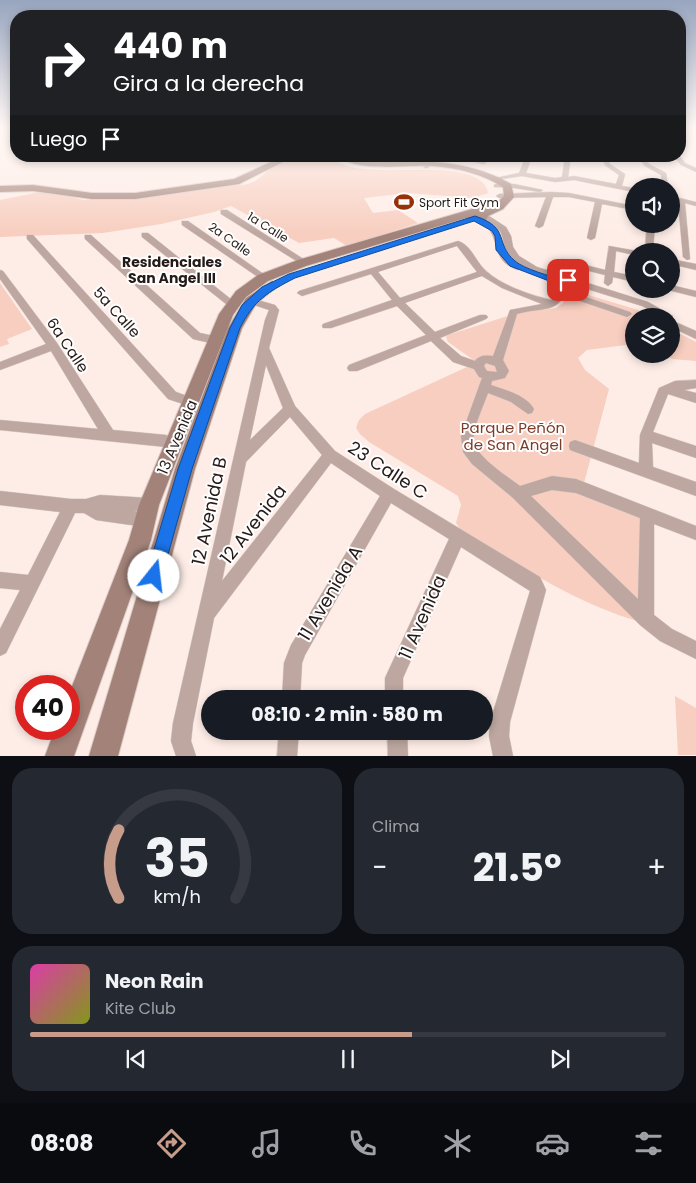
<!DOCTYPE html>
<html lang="es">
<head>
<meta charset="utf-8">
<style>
	body { margin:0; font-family:Poppins,sans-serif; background:#242831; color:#f1f3f6; height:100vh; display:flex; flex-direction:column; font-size:19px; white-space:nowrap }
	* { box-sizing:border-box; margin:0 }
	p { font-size:16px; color:#9ea1a6 }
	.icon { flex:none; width:28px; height:28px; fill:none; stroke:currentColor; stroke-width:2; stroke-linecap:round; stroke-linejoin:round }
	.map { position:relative; height:756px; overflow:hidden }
	.sheet { display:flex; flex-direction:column; gap:12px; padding:12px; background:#0d0f14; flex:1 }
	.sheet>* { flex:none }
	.guide { position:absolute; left:10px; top:10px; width:676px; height:152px; border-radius:20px; box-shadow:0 2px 8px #0003; background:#202124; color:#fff; overflow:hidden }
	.controls { position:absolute; left:625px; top:178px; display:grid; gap:10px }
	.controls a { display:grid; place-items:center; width:55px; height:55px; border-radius:50%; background:#171b24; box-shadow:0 2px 8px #0003; font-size:25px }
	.speed { position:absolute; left:15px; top:675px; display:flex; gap:10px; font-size:25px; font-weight:700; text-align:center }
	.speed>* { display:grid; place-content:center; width:65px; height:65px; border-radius:50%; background:#171b24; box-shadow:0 2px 8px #0003; line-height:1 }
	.speed .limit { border:8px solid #d22; background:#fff; color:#111 }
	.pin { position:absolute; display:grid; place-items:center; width:42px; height:42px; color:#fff; margin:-21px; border-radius:10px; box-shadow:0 2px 8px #0006 }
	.me { position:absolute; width:55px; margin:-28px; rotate:16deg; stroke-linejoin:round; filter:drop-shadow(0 0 4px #0008) }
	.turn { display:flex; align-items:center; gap:18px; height:105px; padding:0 20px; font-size:22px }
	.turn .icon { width:65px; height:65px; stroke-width:2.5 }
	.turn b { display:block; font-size:35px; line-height:42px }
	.then { display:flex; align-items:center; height:48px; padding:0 20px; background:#0003; gap:10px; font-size:19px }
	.big { font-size:38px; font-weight:700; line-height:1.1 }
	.sheet .widget { flex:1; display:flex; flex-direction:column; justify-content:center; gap:8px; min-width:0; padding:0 18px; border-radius:20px; background:#242831 }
	.sheet .dial { align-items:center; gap:0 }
	.dial svg { height:130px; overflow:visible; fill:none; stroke:#363941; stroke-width:7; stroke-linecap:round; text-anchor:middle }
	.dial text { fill:#f1f3f6; stroke:none }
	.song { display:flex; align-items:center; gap:15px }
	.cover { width:60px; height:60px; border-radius:8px; background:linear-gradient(135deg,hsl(320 70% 55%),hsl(70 70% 35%)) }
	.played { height:5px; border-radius:2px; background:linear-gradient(90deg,#c89c8a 60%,#363941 60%) }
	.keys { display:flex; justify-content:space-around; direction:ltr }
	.heat { display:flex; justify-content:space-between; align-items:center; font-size:28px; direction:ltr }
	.sheet .tiles { flex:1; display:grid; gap:12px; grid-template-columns:1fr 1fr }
	.widget:last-child { grid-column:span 2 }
	.trip { position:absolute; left:201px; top:690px; width:292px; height:50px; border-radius:25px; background:#171b24; box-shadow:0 2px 8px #0003; font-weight:700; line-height:50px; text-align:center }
	.menu { display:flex; height:80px; justify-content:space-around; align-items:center; background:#090b0e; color:#9ea1a6 }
	.menu .icon { width:35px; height:35px }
	.menu .on { color:#c89c8a }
	.menu b { font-size:22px; color:#f1f3f6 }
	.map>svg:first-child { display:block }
	.green { fill:#f7cec0 }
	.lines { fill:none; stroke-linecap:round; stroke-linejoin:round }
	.street-casing { stroke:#dbcbc6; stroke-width:1 }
	.secondary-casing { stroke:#dbcbc6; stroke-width:2 }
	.street { fill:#bda7a0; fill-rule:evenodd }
	.secondary { fill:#a38379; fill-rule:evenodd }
	.route { fill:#1a73e8; stroke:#114b97 }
	.labels { text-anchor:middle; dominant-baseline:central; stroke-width:4; stroke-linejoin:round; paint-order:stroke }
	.far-poi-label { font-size:12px; fill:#241a17; stroke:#fefefe; text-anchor:start }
	.far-street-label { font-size:12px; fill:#241a17; stroke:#fefefe }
	.far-neighbourhood-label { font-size:14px; font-weight:bold; fill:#241a17; stroke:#fefefe }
	.street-label { font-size:15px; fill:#241a17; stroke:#fefefe }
	.park-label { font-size:15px; fill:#7b3d29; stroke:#fefefe }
	.near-street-label { font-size:18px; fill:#241a17; stroke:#fefefe }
</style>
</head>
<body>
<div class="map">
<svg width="696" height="756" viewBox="0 0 696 756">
	<rect width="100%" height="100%" fill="#feede7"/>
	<!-- green -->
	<g class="green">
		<path d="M295 156H332C352 188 481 149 488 193L473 198 408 193 364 198 373 213 398 210 418 223 347 246 334 238 299 243 231 206 214 212 161 224 103 233 0 237V200L40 192 60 194 83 200 134 199 232 184C257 188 258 175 277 165 283 161 289 160 295 156Z"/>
		<path d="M0 283 32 329 7 339 9 344 0 347Z"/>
		<path d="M572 290 638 310 650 316H634V344L587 350 578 358 585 370 609 389 584 483 642 514 644 612 637 621C573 602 516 564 460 529L456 523 461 505 458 496 369 442 360 434 356 428 359 420 365 414 469 366 474 361 472 359 448 342 446 337 448 335 517 313 556 308 563 303Z"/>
		<path d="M671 329 696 342V361L672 359 663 354H671Z"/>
		<path d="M675 696 696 708V755H678Z"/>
	</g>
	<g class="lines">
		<defs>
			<g id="street">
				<path d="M429 156H435L428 168H424Z"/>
				<path d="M446 156H461L487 162 484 164Z"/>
				<path d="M526 156H532L526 173 555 178 562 177 565 156H571L568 177 574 176 616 184 619 175 606 166 600 156H606L610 164 625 174 622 186 634 188V192L574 180 555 182 522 176 495 180V178L519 173Z"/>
				<path d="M637 156H643L649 164 666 173 668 186H662L661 175 645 166Z"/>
				<path d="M674 156H680L685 163 696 168V172L681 165Z"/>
				<path d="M496 184H514L543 190 540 192 514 188 494 187V185Z"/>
				<path d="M551 192 569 193 634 206V210L602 204 595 238 591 240 587 238 595 202 569 197H553L543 226 539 228 535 226 546 197 499 198 496 196 499 194Z"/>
				<path d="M671 196 696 202V206L685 203 690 259 687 260 683 257 678 202 671 200Z"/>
				<path d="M221 210H227L305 260 301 263 298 262 221 214Z"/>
				<path d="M480 214H486L506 227 511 236 513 247 519 256 537 267 648 302 673 316 671 318V316H661L642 306 571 284C557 316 545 306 517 314L503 360 509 371 505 378 492 381 491 385C505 390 526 395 534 409L532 413 528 414 511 402 488 393C483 407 476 421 474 435 470 454 506 475 520 486L552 476 576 479 696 526V540L654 524V615L672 629 696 641V659L660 641 640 625 513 498 472 464 463 452 461 436 482 378 479 377 474 369 453 362 431 341 357 371H349L347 368 349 365 426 335 397 306 331 328H323L322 326 323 324 392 300 371 274 302 296 297 293 299 291 458 241C471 245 475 260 484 269 500 285 530 295 552 300L556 295 563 281C542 274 517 270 506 249 502 242 504 234 497 228 503 236 501 245 506 253 510 259 517 262 522 267L518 270C491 261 501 242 487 227L491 225 480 218ZM457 246 477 272 400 298 378 272ZM482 276 502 288 542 304 510 310 493 356C487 355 479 355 475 361L461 356 440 338 486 319 488 317 486 315H480L435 332 405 303ZM486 363 495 366 497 372 487 371 484 366ZM552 490 576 493 640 518 638 599 531 496Z"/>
				<path d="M182 221H188L265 275 261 278 258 277 182 225Z"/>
				<path d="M647 224H655L653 251H645Z"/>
				<path d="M142 233H148L232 300V304H226L142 237Z"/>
				<path d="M27 235H33L176 392 190 397 192 400 190 403 186 405 168 399 27 239Z"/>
				<path d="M85 235H91L200 333 214 336 215 339 214 342 210 343 193 339 85 239Z"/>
				<path d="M609 246 637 251H634V255L616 251 614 272 634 276V282L613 277 612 283 608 286 604 283 605 275 565 265 563 271H557L556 269 558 262 562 259 605 270Z"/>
				<path d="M671 259 696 264V270L671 264Z"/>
				<path d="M0 270 3 271 57 343 113 430 166 435 171 437 172 441 171 445 166 447 0 430V420L98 429 51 351 0 370V362L46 344 0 279Z"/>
				<path d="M671 285 696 291V297L668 290 667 289H671Z"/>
				<path d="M583 296 630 312 632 314 627 317 580 301V297Z"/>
				<path d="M251 298 275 305 279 310 269 348 295 406 335 451 394 489 540 577 546 590 510 722 509 736 513 756H493L489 736 490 722 530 591 461 547 403 678V699H385V678L449 539 391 503 305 655 302 663 300 699H282L284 663 291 645 380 496 331 463 214 618 193 723 191 741 196 756H176L171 741 173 723 265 320 269 310 248 303V299ZM266 365 283 408 250 440ZM290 417 322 455 222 581 246 462Z"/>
				<path d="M671 320 696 331V339L671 327Z"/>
				<path d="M696 380V388L684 390 696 393V403L668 394 653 432 696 446V458L652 443 653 467 696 482V496L570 450 569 446 570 442 575 440 639 463 640 435 659 388 675 381Z"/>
				<path d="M0 491 71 499H86L100 495 149 498 154 500 156 505 154 510 149 512 134 511 150 515 152 520 150 525 145 527 96 520 84 513H75L6 653 0 656V629L20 590 0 588V572L28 575 60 512 0 505Z"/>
				<path d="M279 731H299L297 756H277Z"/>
				<path d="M387 731H407L408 756H388Z"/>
			</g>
			<g id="secondary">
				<path d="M284 156H295L239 184 135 199H92L33 191 0 192V186L33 185 92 193H135L234 179Z"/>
				<path d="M339 156C348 156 356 160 365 160 417 162 465 157 511 184L514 197 503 209 488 216 486 220 473 221 466 218 306 266 268 281 246 297 233 315 159 505 151 540 74 756H45L55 729H69V694L129 540 139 505 219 314 236 291 258 275 298 260 472 209C489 206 489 211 504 196L503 187C482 174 459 168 433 166 409 164 356 173 339 156Z"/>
				<path d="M272 281 279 285 256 304 242 328 195 469 118 756H89L175 469 228 328 246 298Z"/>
			</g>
		</defs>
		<!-- street casing -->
		<use href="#street" class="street-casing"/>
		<!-- secondary casing -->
		<use href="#secondary" class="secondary-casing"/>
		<!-- street -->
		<use href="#street" class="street"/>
		<!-- secondary -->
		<use href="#secondary" class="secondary"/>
	</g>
	<!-- sky -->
	<linearGradient id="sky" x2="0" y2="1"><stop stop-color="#97a5be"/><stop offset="0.55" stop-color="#fff7f4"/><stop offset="1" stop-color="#fff7f4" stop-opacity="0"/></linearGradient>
	<rect width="696" height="234" fill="url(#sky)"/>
	<!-- route -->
	<path class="route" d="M475 216C511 228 494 243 515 261 524 269 550 276 563 280L564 278H571L572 280 568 286H562L510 266 496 250 495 236 492 231 474 221 295 278C268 292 254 300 240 328L192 469 162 576 160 581 154 584 148 581 146 576 178 469 230 328 242 305 262 287 289 274Z"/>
	<!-- icons -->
	<defs>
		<symbol id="stadium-bare" viewBox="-9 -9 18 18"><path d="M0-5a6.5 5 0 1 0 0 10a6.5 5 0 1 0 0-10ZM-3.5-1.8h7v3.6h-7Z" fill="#973107" stroke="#fefefe" stroke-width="2.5" paint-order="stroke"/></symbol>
	</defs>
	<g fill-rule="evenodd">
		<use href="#stadium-bare" x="390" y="188" width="28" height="28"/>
	</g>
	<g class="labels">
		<!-- far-poi labels -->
		<g class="far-poi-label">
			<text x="419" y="202">Sport Fit Gym</text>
		</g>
		<!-- far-street labels -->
		<g class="far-street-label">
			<text transform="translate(268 227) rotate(32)">1a Calle</text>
			<text transform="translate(230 239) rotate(35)">2a Calle</text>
		</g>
		<!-- far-neighbourhood labels -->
		<g class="far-neighbourhood-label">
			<text x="172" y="262">Residenciales<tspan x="172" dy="16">San Angel III</tspan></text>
		</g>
		<!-- street labels -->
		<g class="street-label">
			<text transform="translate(117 312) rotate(48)">5a Calle</text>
			<text transform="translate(68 345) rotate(56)">6a Calle</text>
			<text transform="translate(177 437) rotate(-67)">13 Avenida</text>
		</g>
		<!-- park labels -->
		<g class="park-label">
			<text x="513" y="427">Parque Peñón<tspan x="513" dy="17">de San Angel</tspan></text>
		</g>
		<!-- near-street labels -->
		<g class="near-street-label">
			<text transform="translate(388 470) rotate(33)">23 Calle C</text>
			<text transform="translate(209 511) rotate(-78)">12 Avenida B</text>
			<text transform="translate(253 524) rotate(-52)">12 Avenida</text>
			<text transform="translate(330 593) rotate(-59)">11 Avenida A</text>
			<text transform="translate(422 617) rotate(-66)">11 Avenida</text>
		</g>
	</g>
</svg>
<div class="controls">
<a><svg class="icon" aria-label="sound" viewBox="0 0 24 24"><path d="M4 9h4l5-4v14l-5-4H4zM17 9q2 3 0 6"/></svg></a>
<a><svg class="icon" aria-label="search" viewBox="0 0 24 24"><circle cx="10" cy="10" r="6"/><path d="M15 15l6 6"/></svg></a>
<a><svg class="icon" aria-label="layers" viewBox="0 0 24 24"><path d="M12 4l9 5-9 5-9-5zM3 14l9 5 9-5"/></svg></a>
</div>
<div class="speed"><div class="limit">40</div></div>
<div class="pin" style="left:568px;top:280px;background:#d93025"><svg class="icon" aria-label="arrive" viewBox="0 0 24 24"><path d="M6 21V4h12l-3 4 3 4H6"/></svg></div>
<svg class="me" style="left:154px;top:576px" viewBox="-20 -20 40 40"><circle r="19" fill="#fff"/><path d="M0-13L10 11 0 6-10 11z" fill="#1a73e8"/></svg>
<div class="trip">08:10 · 2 min · 580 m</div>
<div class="guide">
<div class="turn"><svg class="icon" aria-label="right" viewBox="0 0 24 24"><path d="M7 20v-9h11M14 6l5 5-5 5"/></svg><div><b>440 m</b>Gira a la derecha</div></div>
<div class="then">Luego<svg class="icon" aria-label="arrive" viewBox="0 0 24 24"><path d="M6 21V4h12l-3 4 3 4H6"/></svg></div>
</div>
</div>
<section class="sheet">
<div class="tiles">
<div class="widget dial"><svg viewBox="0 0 100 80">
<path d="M14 69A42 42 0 1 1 86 69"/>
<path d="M14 69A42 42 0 0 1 14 27" stroke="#c89c8a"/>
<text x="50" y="56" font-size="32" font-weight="700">35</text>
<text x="50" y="72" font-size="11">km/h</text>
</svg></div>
<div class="widget"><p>Clima</p>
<div class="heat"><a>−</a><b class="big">21.5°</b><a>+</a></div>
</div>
<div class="widget">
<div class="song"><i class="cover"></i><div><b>Neon Rain</b><p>Kite Club</p></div></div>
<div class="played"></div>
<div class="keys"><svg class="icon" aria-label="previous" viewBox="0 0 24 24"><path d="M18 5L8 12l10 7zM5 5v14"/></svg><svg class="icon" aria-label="pause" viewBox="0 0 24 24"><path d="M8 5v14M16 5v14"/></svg><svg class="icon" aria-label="next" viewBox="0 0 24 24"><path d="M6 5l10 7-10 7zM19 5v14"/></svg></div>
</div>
</div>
</section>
<nav class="menu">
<b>08:08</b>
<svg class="icon on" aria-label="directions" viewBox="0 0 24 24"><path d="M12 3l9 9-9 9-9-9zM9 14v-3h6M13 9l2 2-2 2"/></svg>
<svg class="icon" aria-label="music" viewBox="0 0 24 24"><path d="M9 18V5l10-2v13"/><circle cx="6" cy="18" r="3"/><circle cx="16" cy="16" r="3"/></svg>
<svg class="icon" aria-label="phone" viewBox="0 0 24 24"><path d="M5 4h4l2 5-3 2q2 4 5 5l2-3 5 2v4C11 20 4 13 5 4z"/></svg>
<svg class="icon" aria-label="climate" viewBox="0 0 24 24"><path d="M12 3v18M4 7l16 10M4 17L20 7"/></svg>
<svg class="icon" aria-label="car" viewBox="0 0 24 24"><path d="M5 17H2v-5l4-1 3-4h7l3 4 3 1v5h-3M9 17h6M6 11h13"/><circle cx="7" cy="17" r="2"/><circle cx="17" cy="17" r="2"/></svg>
<svg class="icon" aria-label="filters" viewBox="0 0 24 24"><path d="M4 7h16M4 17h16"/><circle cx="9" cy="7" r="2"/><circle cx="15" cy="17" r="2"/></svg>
</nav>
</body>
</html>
